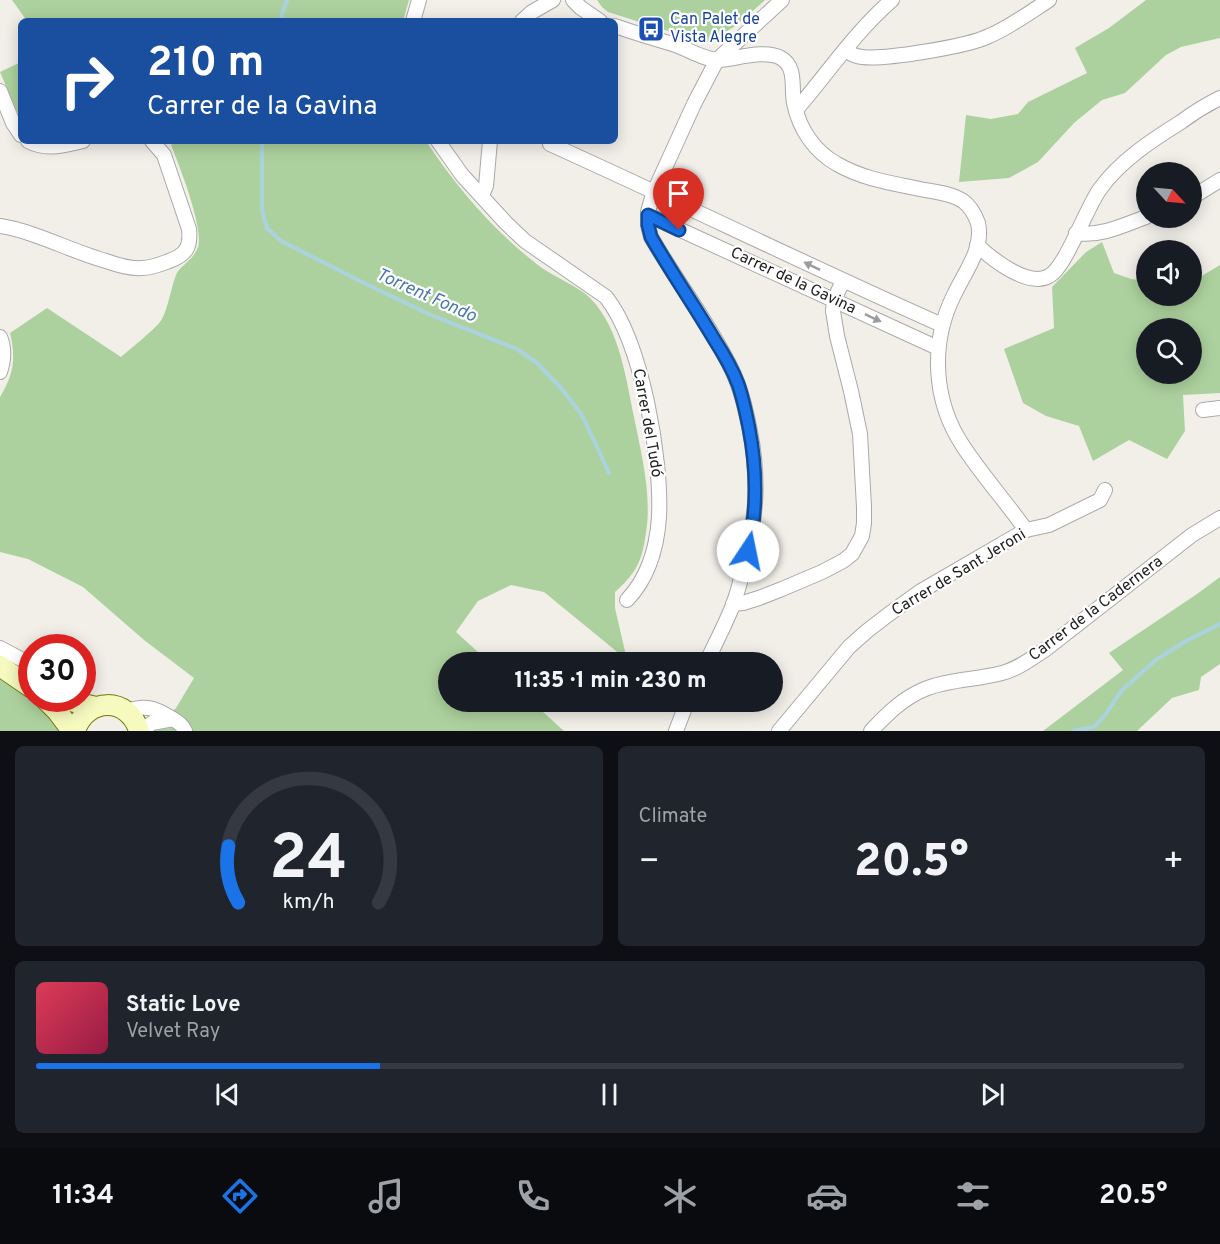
<!DOCTYPE html>
<html lang="en">
<head>
<meta charset="utf-8">
<style>
	body { margin:0; font-family:Overpass,sans-serif; background:#20242c; color:#f1f3f6; height:100vh; display:flex; flex-direction:column; font-size:22px; white-space:nowrap }
	* { box-sizing:border-box; margin:0 }
	p { font-size:20px; color:#9ea1a6 }
	.icon { flex:none; width:33px; height:33px; fill:none; stroke:currentColor; stroke-width:2; stroke-linecap:round; stroke-linejoin:round }
	.map { position:relative; height:731px; overflow:hidden }
	.side { display:flex; flex-direction:column; gap:15px; padding:15px; background:#0d0f14; flex:1 }
	.side>* { flex:none }
	.guide { position:absolute; left:18px; top:18px; width:600px; height:126px; border-radius:9px; box-shadow:0 3px 15px #0003; background:#1a4fa0; color:#fff; overflow:hidden }
	.needle { width:39px; rotate:116deg }
	.fabs { position:absolute; left:1136px; top:162px; display:grid; gap:12px }
	.fabs a { display:grid; place-items:center; width:66px; height:66px; border-radius:50%; background:#171b24; box-shadow:0 3px 15px #0003; font-size:30px }
	.speed { position:absolute; left:18px; top:634px; display:flex; gap:12px; font-size:30px; font-weight:700; text-align:center }
	.speed>* { display:grid; place-content:center; width:78px; height:78px; border-radius:50%; background:#171b24; box-shadow:0 3px 15px #0003; line-height:1 }
	.speed .limit { border:9px solid #d22; background:#fff; color:#111 }
	.pin { position:absolute; display:grid; place-items:center; width:51px; height:51px; color:#fff; margin:-62px -26px; border-radius:50% 50% 50% 0; rotate:-45deg; box-shadow:0 0 6px #0007 }
	.pin .icon { rotate:45deg }
	.me { position:absolute; width:66px; margin:-33px; rotate:11deg; stroke-linejoin:round; filter:drop-shadow(0 0 4px #0008) }
	.turn { display:flex; align-items:center; gap:21px; height:126px; padding:0 30px; font-size:27px }
	.turn .icon { width:78px; height:78px; stroke-width:2.5 }
	.turn b { display:block; font-size:42px; line-height:51px }
	.big { font-size:45px; font-weight:800; line-height:1.1 }
	.side .tile { flex:1; display:flex; flex-direction:column; justify-content:center; gap:9px; min-width:0; padding:0 21px; border-radius:9px; background:#20242c }
	.side .dial { align-items:center; gap:0 }
	.dial svg { height:156px; overflow:visible; fill:none; stroke:#363941; stroke-width:7; stroke-linecap:round; text-anchor:middle }
	.dial text { fill:#f1f3f6; stroke:none }
	.song { display:flex; align-items:center; gap:18px }
	.cover { width:72px; height:72px; border-radius:9px; background:linear-gradient(135deg,hsl(350 70% 55%),hsl(340 70% 35%)) }
	.played { height:6px; border-radius:3px; background:linear-gradient(90deg,#1a73e8 30%,#363941 30%) }
	.keys { display:flex; justify-content:space-around; direction:ltr }
	.heat { display:flex; justify-content:space-between; align-items:center; font-size:33px; direction:ltr }
	.side .tiles { flex:1; display:grid; gap:15px; grid-template-columns:1fr 1fr }
	.tile:last-child { grid-column:span 2 }
	.trip { position:absolute; left:438px; top:652px; width:345px; height:60px; border-radius:30px; background:#171b24; box-shadow:0 3px 15px #0003; font-weight:800; line-height:60px; text-align:center }
	.tabs { display:flex; height:96px; justify-content:space-around; align-items:center; background:#090b0e; color:#9ea1a6 }
	.tabs .icon { width:42px; height:42px }
	.tabs .active { color:#1a73e8 }
	.tabs b { font-size:27px; color:#f1f3f6 }
	.map>svg:first-child { display:block }
	.forest { fill:#add19e; fill-rule:evenodd }
	.lines { fill:none; stroke-linecap:round; stroke-linejoin:round }
	.stream { stroke:#aad3df; stroke-width:4 }
	.minor-casing { stroke:#a9a9a9; stroke-width:16 }
	.secondary-casing { stroke:#707d05; stroke-width:22 }
	.minor { stroke:#fff; stroke-width:14 }
	.secondary { stroke:#f7fabf; stroke-width:20 }
	.oneway { fill:#9c9c9c }
	.route-casing { stroke:#114b97; stroke-width:15 }
	.route { stroke:#1a73e8; stroke-width:10 }
	.labels { text-anchor:middle; dominant-baseline:central; stroke-width:4.5; stroke-linejoin:round; paint-order:stroke }
	.transit-label { font-size:16px; fill:#164399; stroke:#fff; text-anchor:start }
	.street-label { font-size:16px; fill:#222; stroke:#fff }
	.water-label { font-size:18px; font-style:italic; fill:#4a7aab; stroke:#fff }
</style>
</head>
<body>
<div class="map">
<svg width="1220" height="731" viewBox="0 0 1220 731">
	<rect width="100%" height="100%" fill="#f2efe9"/>
	<!-- forest -->
	<g class="forest">
		<path d="M12 0H409L403 21H27Z"/>
		<path d="M597 0H765L737 25 709 42 690 38 608 12 602 7Z"/>
		<path d="M1146 0H1220V38L1181 47 1166 55 1125 93 1102 100 1074 123 1038 162 1009 178 959 182 966 115 991 119 1018 114 1028 102 1087 73 1075 48 1109 28Z"/>
		<path d="M21 62V119L15 107 0 72Z"/>
		<path d="M176 141H426C457 188 493 230 538 265 553 277 579 286 591 299 620 329 626 379 634 417 642 457 653 499 645 539 641 564 634 575 615 592V608L627 660 544 592 511 585 478 601 456 632 490 663H448V702H532L564 731H153L176 708 194 678 144 640 83 587 28 559 0 552V397C14 375 16 357 10 333L47 308 121 357C130 349 157 328 162 319 168 308 171 288 176 275 179 266 193 261 198 247 204 228 179 165 171 145Z"/>
		<path d="M1102 242 1114 273 1131 279 1146 281V296H1191V278L1200 277 1220 265V393L1183 395 1185 431 1167 459 1129 440 1093 461 1079 426 1046 416 1023 403 1004 349 1054 328 1052 287 1086 252ZM1146 328H1191V374H1146Z"/>
		<path d="M1220 577V664L1201 677 1199 690 1172 698 1137 731H1043L1123 670 1109 653 1197 594Z"/>
		<path d="M0 675 31 694 32 699H38L79 731H0Z"/>
	</g>
	<g class="lines">
		<!-- stream -->
		<g class="stream">
			<path d="M282 21V14L287 0"/>
			<path d="M262 141V210L267 228 281 241 368 285 431 315 517 349 537 363 561 388 582 415 609 473"/>
			<path d="M1073 731 1094 727 1106 714 1121 691 1157 659 1186 641 1220 624"/>
		</g>
		<defs>
			<g id="minor">
				<path d="M573 0 581 8 600 21"/>
				<path d="M413 21 419 0"/>
				<path d="M522 21 532 12 553 0"/>
				<path d="M615 26C635 33 655 39 676 45 688 50 706 60 719 60 736 59 765 49 781 58 797 67 791 88 794 103 799 129 815 152 837 164 863 179 891 183 920 189 934 192 951 193 963 201 970 206 975 215 978 223 984 249 964 273 954 295 930 343 933 401 963 446 982 475 1006 502 1026 530"/>
				<path d="M845 50C848 52 853 55 857 56 877 62 969 46 989 36 1010 27 1029 13 1049 0"/>
				<path d="M0 91 13 123 21 135"/>
				<path d="M796 110C828 73 855 32 892 0"/>
				<path d="M28 141C47 151 64 145 83 141"/>
				<path d="M438 141 462 175 506 223 525 241 606 297C642 343 662 459 659 517 657 547 648 578 627 600"/>
				<path d="M550 144C681 203 811 267 942 325"/>
				<path d="M482 195 486 186 490 141"/>
				<path d="M1191 198 1220 180"/>
				<path d="M648 215 938 348"/>
				<path d="M0 226C37 232 70 251 106 261 117 265 130 269 142 268 152 268 161 264 169 261 186 255 191 247 189 229L164 155 152 141"/>
				<path d="M1076 233C1100 237 1124 225 1146 217"/>
				<path d="M977 245C992 259 1028 288 1049 276 1066 267 1086 208 1100 189 1120 161 1152 140 1181 122 1193 113 1206 105 1220 98"/>
				<path d="M0 337C5 349 4 360 0 372"/>
				<path d="M1203 410 1220 408"/>
				<path d="M733 604 743 603 759 598 782 589 822 572 843 561 852 554 862 536 864 523V507L860 434 851 391 837 336 833 311 834 300 843 281"/>
				<path d="M0 648 32 665"/>
				<path d="M706 663C715 644 725 625 733 605 738 591 742 576 745 561 757 516 759 477 750 431 746 410 741 389 732 370 709 323 677 282 651 237L648 225V212L653 194 694 104 717 60 782 0"/>
				<path d="M125 711C145 705 154 707 171 718 178 722 182 724 185 731"/>
				<path d="M141 731 152 723 173 719"/>
				<path d="M676 731 687 702"/>
				<path d="M779 731 849 647 867 631 889 614 921 591 1026 530 1049 525 1100 500 1105 490"/>
				<path d="M871 731C887 714 903 698 925 689 949 679 977 680 1002 673 1018 669 1032 658 1046 649L1192 535 1220 518"/>
			</g>
			<g id="secondary">
				<path d="M0 666 32 688"/>
				<path d="M45 699 57 711 72 731"/>
				<path d="M62 699 96 707"/>
				<path d="M75 731C86 697 129 696 139 731"/>
			</g>
		</defs>
		<!-- minor casing -->
		<use href="#minor" class="minor-casing"/>
		<!-- secondary casing -->
		<use href="#secondary" class="secondary-casing"/>
		<!-- minor -->
		<use href="#minor" class="minor"/>
		<!-- secondary -->
		<use href="#secondary" class="secondary"/>
	</g>
	<!-- one-way arrows -->
	<defs><path id="oneway-solid" d="M-6-.8H1V-3.2L6.5 0L1 3.2V.8H-6Z" transform="scale(1.5)"/></defs>
	<g class="oneway">
		<use href="#oneway-solid" transform="translate(812 266) rotate(-154)"/>
		<use href="#oneway-solid" transform="translate(873 318) rotate(25)"/>
	</g>
	<g class="lines">
		<defs>
			<path id="route" d="M679 230 648 215V225L651 237C671 272 694 305 714 339 723 353 732 368 738 384 743 398 746 413 749 428 757 470 758 509 748 551"/>
		</defs>
		<!-- route casing -->
		<use href="#route" class="route-casing"/>
		<!-- route -->
		<use href="#route" class="route"/>
	</g>
	<!-- icons -->
	<defs>
		<symbol id="bus-square" viewBox="-11 -11 22 22"><rect x="-9" y="-9" width="18" height="18" rx="4" fill="#1a4fb4" stroke="#fff"/><path d="M-5-6H5V4H4V6H2V4H-2V6H-4V4H-5ZM-3.5-4V0h7V-4ZM-3.5 1.2v1.5H-2V1.2ZM2 1.2v1.5H3.5V1.2Z" fill="#fff"/></symbol>
	</defs>
	<g fill-rule="evenodd">
		<use href="#bus-square" x="636" y="14" width="30" height="30"/>
	</g>
	<g class="labels">
		<!-- transit labels -->
		<g class="transit-label">
			<text x="670" y="20">Can Palet de<tspan x="670" dy="18">Vista Alegre</tspan></text>
		</g>
		<!-- street labels -->
		<g class="street-label">
			<text transform="translate(793 281) rotate(25)">Carrer de la Gavina</text>
			<text transform="translate(647 423) rotate(80)">Carrer del Tudó</text>
			<text transform="translate(959 573) rotate(-31)">Carrer de Sant Jeroni</text>
			<text transform="translate(1096 609) rotate(-37)">Carrer de la Cadernera</text>
		</g>
		<!-- water labels -->
		<g class="water-label">
			<text transform="translate(426 296) rotate(24)">Torrent Fondo</text>
		</g>
	</g>
</svg>
<div class="fabs">
<a><svg class="needle" viewBox="-14 -14 28 28"><path d="M0-13l5 13h-10z" fill="#e53935"/><path d="M0 13l5-13h-10z" fill="#9ea1a6"/></svg></a>
<a><svg class="icon" aria-label="sound" viewBox="0 0 24 24"><path d="M4 9h4l5-4v14l-5-4H4zM17 9q2 3 0 6"/></svg></a>
<a><svg class="icon" aria-label="search" viewBox="0 0 24 24"><circle cx="10" cy="10" r="6"/><path d="M15 15l6 6"/></svg></a>
</div>
<div class="speed"><div class="limit">30</div></div>
<div class="pin" style="left:679px;top:230px;background:#d93025"><svg class="icon" aria-label="arrive" viewBox="0 0 24 24"><path d="M6 21V4h12l-3 4 3 4H6"/></svg></div>
<svg class="me" style="left:748px;top:551px" viewBox="-20 -20 40 40"><circle r="19" fill="#fff"/><path d="M0-13L10 11 0 6-10 11z" fill="#1a73e8"/></svg>
<div class="trip">11:35 · 1 min · 230 m</div>
<div class="guide">
<div class="turn"><svg class="icon" aria-label="right" viewBox="0 0 24 24"><path d="M7 20v-9h11M14 6l5 5-5 5"/></svg><div><b>210 m</b>Carrer de la Gavina</div></div>
</div>
</div>
<section class="side">
<div class="tiles">
<div class="tile dial"><svg viewBox="0 0 100 80">
<path d="M14 69A42 42 0 1 1 86 69"/>
<path d="M14 69A42 42 0 0 1 9 40" stroke="#1a73e8"/>
<text x="50" y="56" font-size="32" font-weight="700">24</text>
<text x="50" y="72" font-size="11">km/h</text>
</svg></div>
<div class="tile"><p>Climate</p>
<div class="heat"><a>−</a><b class="big">20.5°</b><a>+</a></div>
</div>
<div class="tile">
<div class="song"><i class="cover"></i><div><b>Static Love</b><p>Velvet Ray</p></div></div>
<div class="played"></div>
<div class="keys"><svg class="icon" aria-label="previous" viewBox="0 0 24 24"><path d="M18 5L8 12l10 7zM5 5v14"/></svg><svg class="icon" aria-label="pause" viewBox="0 0 24 24"><path d="M8 5v14M16 5v14"/></svg><svg class="icon" aria-label="next" viewBox="0 0 24 24"><path d="M6 5l10 7-10 7zM19 5v14"/></svg></div>
</div>
</div>
</section>
<nav class="tabs">
<b>11:34</b>
<svg class="icon active" aria-label="directions" viewBox="0 0 24 24"><path d="M12 3l9 9-9 9-9-9zM9 14v-3h6M13 9l2 2-2 2"/></svg>
<svg class="icon" aria-label="music" viewBox="0 0 24 24"><path d="M9 18V5l10-2v13"/><circle cx="6" cy="18" r="3"/><circle cx="16" cy="16" r="3"/></svg>
<svg class="icon" aria-label="phone" viewBox="0 0 24 24"><path d="M5 4h4l2 5-3 2q2 4 5 5l2-3 5 2v4C11 20 4 13 5 4z"/></svg>
<svg class="icon" aria-label="climate" viewBox="0 0 24 24"><path d="M12 3v18M4 7l16 10M4 17L20 7"/></svg>
<svg class="icon" aria-label="car" viewBox="0 0 24 24"><path d="M5 17H2v-5l4-1 3-4h7l3 4 3 1v5h-3M9 17h6M6 11h13"/><circle cx="7" cy="17" r="2"/><circle cx="17" cy="17" r="2"/></svg>
<svg class="icon" aria-label="filters" viewBox="0 0 24 24"><path d="M4 7h16M4 17h16"/><circle cx="9" cy="7" r="2"/><circle cx="15" cy="17" r="2"/></svg>
<b>20.5°</b>
</nav>
</body>
</html>
